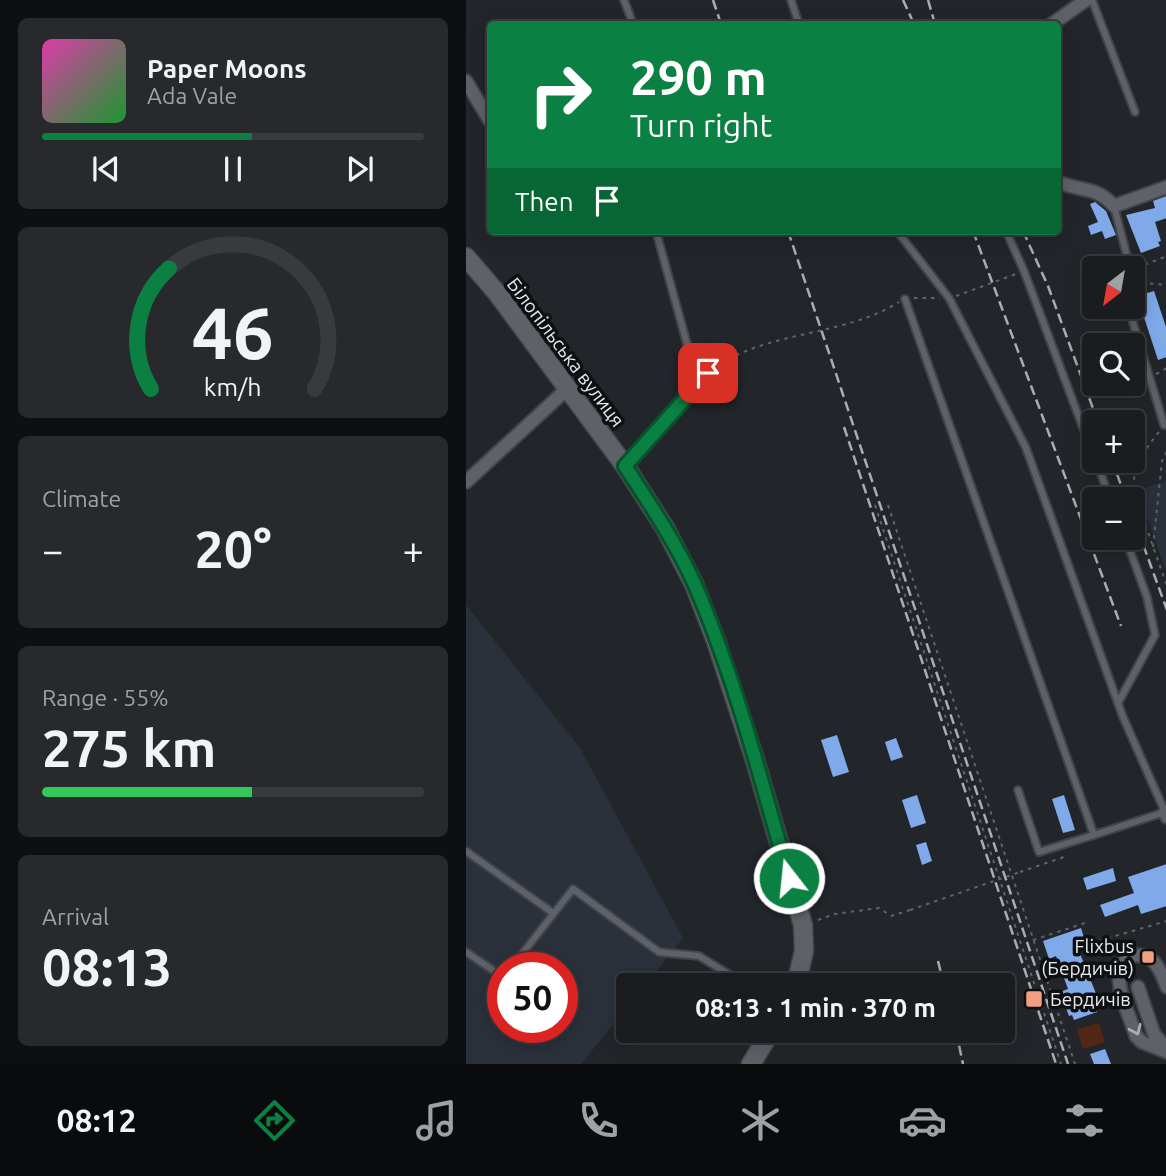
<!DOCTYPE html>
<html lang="en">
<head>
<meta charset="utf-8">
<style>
	body { margin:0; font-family:Ubuntu,sans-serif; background:#27292d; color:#f1f3f6; height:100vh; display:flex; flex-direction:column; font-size:26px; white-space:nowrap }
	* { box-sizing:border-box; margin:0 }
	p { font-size:23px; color:#9fa1a5 }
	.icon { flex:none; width:38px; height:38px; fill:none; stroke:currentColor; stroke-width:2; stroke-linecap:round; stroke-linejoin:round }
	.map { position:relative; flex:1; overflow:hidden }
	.drawer { display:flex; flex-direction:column; gap:18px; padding:18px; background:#0e0f12; width:466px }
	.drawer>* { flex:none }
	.hud { position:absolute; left:21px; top:21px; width:574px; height:214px; border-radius:7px; box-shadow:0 4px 18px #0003,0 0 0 2px #383a3e; background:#0b8043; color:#fff; overflow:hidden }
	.needle { width:46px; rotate:211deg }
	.buttons { position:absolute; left:616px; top:256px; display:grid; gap:14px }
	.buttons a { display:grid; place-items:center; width:63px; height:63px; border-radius:7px; background:#1a1c20; box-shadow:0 4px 18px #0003,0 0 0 2px #383a3e; font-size:35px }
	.speed { position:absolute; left:21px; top:952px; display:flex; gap:14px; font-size:35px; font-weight:700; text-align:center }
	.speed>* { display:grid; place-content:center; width:91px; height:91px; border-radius:50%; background:#1a1c20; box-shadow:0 4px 18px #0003,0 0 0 2px #383a3e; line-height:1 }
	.speed .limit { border:10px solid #d22; background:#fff; color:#111 }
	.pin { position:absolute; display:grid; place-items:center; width:60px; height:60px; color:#fff; margin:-30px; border-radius:14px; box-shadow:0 4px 10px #0006 }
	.me { position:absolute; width:77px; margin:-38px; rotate:344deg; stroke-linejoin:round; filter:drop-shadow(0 0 5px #0008) }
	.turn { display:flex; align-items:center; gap:24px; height:147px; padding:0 28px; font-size:32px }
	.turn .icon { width:91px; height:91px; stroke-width:2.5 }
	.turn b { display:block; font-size:49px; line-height:60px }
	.then { display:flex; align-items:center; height:66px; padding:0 28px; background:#0003; gap:14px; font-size:26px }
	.big { font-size:52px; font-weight:700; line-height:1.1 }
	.drawer .card { flex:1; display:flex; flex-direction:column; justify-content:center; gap:10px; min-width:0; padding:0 24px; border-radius:10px; background:#27292d }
	.drawer .dial { align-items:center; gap:0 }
	.dial svg { height:182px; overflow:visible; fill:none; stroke:#383a3e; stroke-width:7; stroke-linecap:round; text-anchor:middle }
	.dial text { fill:#f1f3f6; stroke:none }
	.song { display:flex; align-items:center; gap:21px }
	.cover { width:84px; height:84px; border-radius:10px; background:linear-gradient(135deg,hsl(320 70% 55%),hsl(130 70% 35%)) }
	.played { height:7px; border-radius:4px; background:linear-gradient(90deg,#0b8043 55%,#383a3e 55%) }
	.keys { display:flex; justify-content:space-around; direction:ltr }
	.heat { display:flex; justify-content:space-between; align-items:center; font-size:38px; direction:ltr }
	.charge { height:10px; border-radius:5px; background:linear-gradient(90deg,#34c759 55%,#383a3e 0) }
	.trip { position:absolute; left:150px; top:973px; width:399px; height:70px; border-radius:7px; background:#1a1c20; box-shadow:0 4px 18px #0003,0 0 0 2px #383a3e; font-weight:700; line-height:70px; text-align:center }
	.tabs { display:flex; height:112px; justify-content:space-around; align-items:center; background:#0a0b0d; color:#9fa1a5 }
	.tabs .icon { width:49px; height:49px }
	.tabs .current { color:#0b8043 }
	.tabs b { font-size:32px; color:#f1f3f6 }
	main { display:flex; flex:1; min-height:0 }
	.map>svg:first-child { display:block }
	.built { fill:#2a313b; fill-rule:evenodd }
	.green { fill:#532715 }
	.building { fill:#7fa9e9 }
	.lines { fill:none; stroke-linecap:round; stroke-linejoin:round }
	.service-casing { stroke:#414448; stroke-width:10 }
	.minor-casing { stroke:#414448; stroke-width:16 }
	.secondary-casing { stroke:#414448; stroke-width:21 }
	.path { stroke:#606368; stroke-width:2; stroke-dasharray:3.5 5; stroke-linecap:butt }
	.service { stroke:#5e6268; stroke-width:6 }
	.minor { stroke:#5e6268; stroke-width:12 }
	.secondary { stroke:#5e6268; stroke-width:18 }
	.rail { stroke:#aaadb1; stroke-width:2.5; stroke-dasharray:10 5; stroke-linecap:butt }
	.path-bridge { stroke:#606368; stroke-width:2; stroke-dasharray:3.5 5; stroke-linecap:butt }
	.oneway { stroke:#aaadb2 }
	.route-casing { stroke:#07532c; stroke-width:18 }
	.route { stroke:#0b8043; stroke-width:12 }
	.poi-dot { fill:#f2a081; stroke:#0d0f11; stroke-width:2.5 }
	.labels { text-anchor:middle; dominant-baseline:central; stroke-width:7; stroke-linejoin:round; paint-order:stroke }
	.street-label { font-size:19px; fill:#e8ebef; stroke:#0d0f11 }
	.poi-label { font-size:19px; fill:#e8ebef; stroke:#0d0f11; text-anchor:end }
</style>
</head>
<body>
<main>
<section class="drawer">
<div class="card">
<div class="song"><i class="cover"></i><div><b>Paper Moons</b><p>Ada Vale</p></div></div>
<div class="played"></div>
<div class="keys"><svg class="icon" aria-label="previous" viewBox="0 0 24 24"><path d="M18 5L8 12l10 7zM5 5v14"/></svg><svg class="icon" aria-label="pause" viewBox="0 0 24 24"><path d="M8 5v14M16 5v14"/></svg><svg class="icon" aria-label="next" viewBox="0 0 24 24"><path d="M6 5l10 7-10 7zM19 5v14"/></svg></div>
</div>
<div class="card dial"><svg viewBox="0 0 100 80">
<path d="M14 69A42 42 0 1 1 86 69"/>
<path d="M14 69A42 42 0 0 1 22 16" stroke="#0b8043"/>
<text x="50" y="56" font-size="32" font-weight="700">46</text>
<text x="50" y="72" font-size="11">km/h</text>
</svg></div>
<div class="card"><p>Climate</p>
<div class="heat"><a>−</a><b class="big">20°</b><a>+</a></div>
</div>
<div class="card"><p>Range · 55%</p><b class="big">275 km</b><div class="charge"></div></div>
<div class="card"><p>Arrival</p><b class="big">08:13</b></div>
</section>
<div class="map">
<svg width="701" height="1064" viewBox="0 0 701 1064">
	<rect width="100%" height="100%" fill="#22262b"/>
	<!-- built -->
	<g class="built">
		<path d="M700 481H701L700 572 672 490Z"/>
		<path d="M0 605 114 748 217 938 179 985H163V1005L115 1064H0ZM37 968H96V1027H37Z"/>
	</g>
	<!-- green -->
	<path class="green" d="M633 1023 639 1042 617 1049 611 1029Z"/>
	<!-- building -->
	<g class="building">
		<path d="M701 196V218L689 222 695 241 692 242 694 246 675 253 660 215 689 208 687 201Z"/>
		<path d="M629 202 640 211 650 235 639 239 636 231 625 235 622 226 632 222 624 204Z"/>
		<path d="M688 291 701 330V357L692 360 671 296Z"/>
		<path d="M371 735 383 772 367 777 355 740Z"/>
		<path d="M430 738 437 757 425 761 419 742Z"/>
		<path d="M451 795 460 823 445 828 436 800Z"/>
		<path d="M598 795 609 830 597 833 586 799Z"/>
		<path d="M460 842 466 861 456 865 450 845Z"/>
		<path d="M701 864V906L675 914 672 905 639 917 634 905 668 893 662 877Z"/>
		<path d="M647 868 650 881 621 890 617 878Z"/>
		<path d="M615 928 620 944 611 946 635 1006 630 1008 631 1012 608 1020 606 1015 603 1016 594 992 602 989 590 956 583 959 577 941Z"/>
		<path d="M639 1049 645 1064H628L624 1054Z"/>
	</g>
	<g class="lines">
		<defs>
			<g id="service">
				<path d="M158 0 167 24"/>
				<path d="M325 0 333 24"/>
				<path d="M626 0 669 112"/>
				<path d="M648 206 664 268"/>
				<path d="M190 231 232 384"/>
				<path d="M431 231 483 298 560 448 657 717 699 812 628 835 439 299"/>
				<path d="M540 231 558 271 628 457"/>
				<path d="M662 306 698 425"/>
				<path d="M630 460 644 499"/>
				<path d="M160 464 242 373"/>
				<path d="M652 703 689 635 681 597 659 537"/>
				<path d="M552 790 573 852 628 835"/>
				<path d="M0 851 87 913"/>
				<path d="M0 952 37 977"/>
				<path d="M45 968 107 889 193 952 233 956 280 985"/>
			</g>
			<g id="minor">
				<path d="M586 24 620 0"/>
				<path d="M0 81 24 121"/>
				<path d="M592 182C615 192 629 185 648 206L701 187"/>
				<path d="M0 482 102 388"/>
				<path d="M699 812 701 817"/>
				<path d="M672 987 688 1034 701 1049"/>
				<path d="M701 987C694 969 688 951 664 956 640 974 663 1012 670 1036L676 1042 701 1052"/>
			</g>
			<g id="secondary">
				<path d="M0 257 31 293 159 466 199 528 228 584 250 641 289 760 337 925 338 951 330 985"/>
				<path d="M285 1064 305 1031"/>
			</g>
		</defs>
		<!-- service casing -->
		<use href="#service" class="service-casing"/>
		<!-- minor casing -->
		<use href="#minor" class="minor-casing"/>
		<!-- secondary casing -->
		<use href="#secondary" class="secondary-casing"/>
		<!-- path -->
		<g class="path">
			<path d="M671 268 701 256"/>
			<path d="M667 282 701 285"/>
			<path d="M490 296 550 274"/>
			<path d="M448 298H474"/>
			<path d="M248 368C302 330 377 337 433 302"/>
			<path d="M690 374 701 368"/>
			<path d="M693 432C679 448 667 469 667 490L701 586"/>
			<path d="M409 505 595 1064"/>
			<path d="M422 505 609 1064"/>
			<path d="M687 547 696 461 701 451"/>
			<path d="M554 872 598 857"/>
			<path d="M352 920 369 914 413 908 425 916 444 910"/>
			<path d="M567 940 619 923"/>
			<path d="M625 943 701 921"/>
			<path d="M590 1007 599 1005"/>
		</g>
		<!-- service -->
		<use href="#service" class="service"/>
		<!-- minor -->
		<use href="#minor" class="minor"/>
		<!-- secondary -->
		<use href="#secondary" class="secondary"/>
		<!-- rail -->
		<g class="rail">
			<path d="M247 0 255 24"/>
			<path d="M437 0 448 24"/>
			<path d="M462 0 469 24"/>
			<path d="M322 231 602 1064"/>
			<path d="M507 231 655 626"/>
			<path d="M557 231 582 286 632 422"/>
			<path d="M378 427 590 1064"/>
			<path d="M646 460 660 499"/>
			<path d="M667 517 701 610"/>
			<path d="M472 961 478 985"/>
			<path d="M490 1031 497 1064"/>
		</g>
		<!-- path-bridge -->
		<path class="path-bridge" d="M444 910 554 872"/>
	</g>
	<!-- one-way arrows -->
	<defs><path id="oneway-chevron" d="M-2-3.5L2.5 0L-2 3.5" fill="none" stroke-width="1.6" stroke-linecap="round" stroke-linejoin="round" transform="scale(1.75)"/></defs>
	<use class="oneway" href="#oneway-chevron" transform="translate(670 1030) rotate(66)"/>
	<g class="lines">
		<defs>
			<path id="route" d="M242 373 159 466C184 504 210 543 229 585 269 678 295 780 323 878"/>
		</defs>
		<!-- route casing -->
		<use href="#route" class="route-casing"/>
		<!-- route -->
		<use href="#route" class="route"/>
	</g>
	<!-- markers -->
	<g class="poi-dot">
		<rect x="675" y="950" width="14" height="14" rx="3.5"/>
		<rect x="559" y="990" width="18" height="18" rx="3.5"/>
	</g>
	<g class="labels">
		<!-- street labels -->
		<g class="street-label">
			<text transform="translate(100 352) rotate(53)">Білопільська вулиця</text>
		</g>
		<!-- poi labels -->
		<g class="poi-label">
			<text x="668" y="946">Flixbus<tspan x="668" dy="22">(Бердичів)</tspan></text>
			<text x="584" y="999" text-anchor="start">Бердичів</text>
		</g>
	</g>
</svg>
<div class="buttons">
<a><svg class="needle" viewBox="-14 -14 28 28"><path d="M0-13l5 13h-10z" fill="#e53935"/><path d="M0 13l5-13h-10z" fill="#9fa1a5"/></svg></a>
<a><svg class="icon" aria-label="search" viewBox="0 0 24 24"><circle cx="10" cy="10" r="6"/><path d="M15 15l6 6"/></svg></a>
<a>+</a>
<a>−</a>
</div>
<div class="speed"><div class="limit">50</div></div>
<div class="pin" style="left:242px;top:373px;background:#d93025"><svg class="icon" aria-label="arrive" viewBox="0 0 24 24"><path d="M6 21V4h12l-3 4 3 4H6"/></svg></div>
<svg class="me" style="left:323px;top:878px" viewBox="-20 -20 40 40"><circle r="17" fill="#0b8043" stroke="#fff" stroke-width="3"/><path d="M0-11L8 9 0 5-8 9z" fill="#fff"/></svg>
<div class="trip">08:13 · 1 min · 370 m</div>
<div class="hud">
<div class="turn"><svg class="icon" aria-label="right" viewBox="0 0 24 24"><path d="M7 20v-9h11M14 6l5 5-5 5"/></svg><div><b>290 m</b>Turn right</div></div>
<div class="then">Then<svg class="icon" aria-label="arrive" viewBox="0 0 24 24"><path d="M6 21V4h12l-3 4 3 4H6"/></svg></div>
</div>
</div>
</main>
<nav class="tabs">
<b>08:12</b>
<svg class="icon current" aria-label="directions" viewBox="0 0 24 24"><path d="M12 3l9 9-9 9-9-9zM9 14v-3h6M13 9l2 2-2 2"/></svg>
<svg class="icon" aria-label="music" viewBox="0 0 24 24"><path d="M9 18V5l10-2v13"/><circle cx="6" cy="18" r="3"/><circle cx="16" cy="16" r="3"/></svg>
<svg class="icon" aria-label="phone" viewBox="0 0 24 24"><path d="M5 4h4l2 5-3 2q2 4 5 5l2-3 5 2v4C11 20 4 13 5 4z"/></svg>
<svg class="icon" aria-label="climate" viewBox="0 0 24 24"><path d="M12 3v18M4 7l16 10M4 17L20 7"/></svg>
<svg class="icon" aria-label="car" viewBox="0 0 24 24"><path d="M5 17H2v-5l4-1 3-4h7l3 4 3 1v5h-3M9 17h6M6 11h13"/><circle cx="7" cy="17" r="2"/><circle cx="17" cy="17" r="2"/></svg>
<svg class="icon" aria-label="filters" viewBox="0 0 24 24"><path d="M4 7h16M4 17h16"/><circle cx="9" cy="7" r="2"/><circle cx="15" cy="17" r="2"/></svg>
</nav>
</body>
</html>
